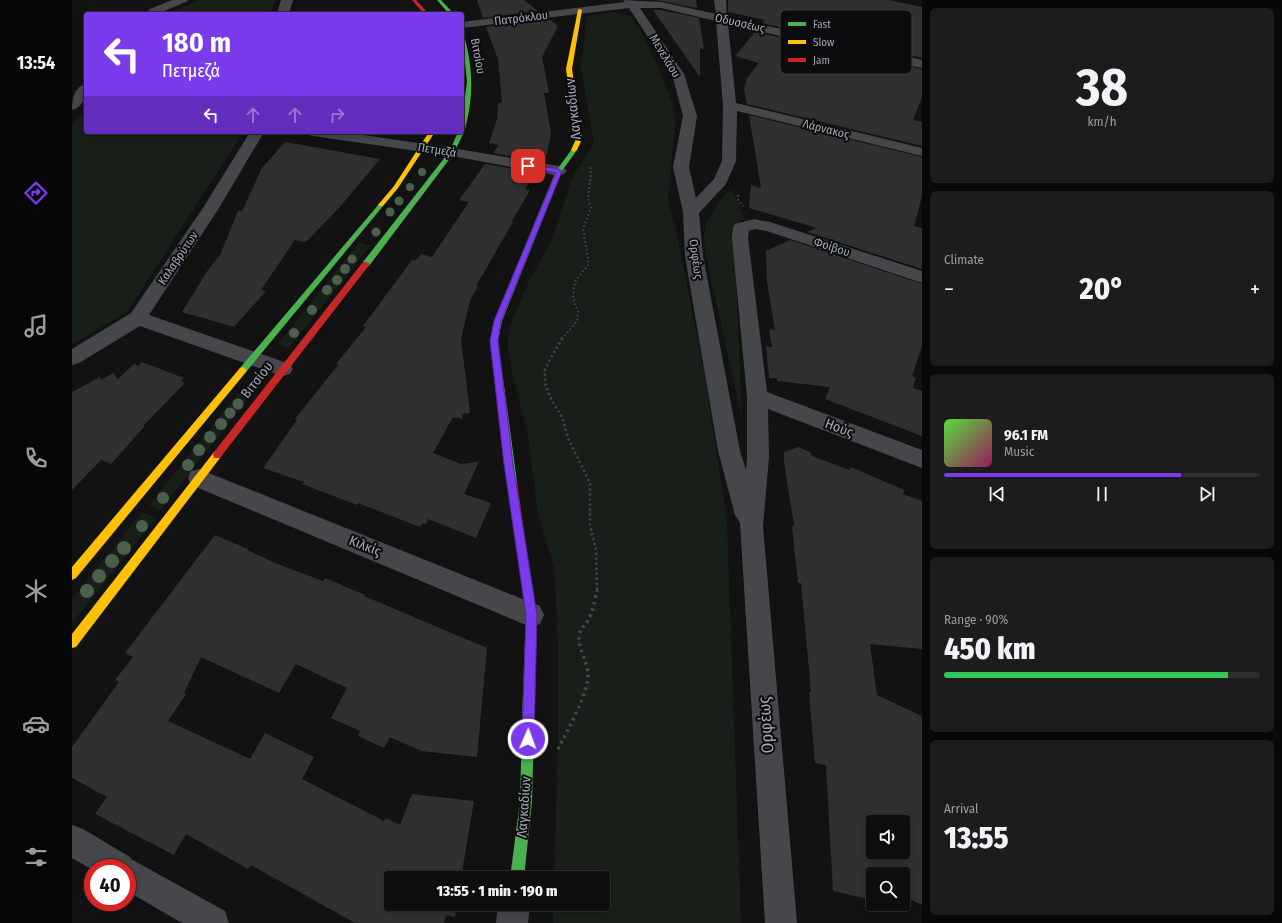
<!DOCTYPE html>
<html lang="en">
<head>
<meta charset="utf-8">
<style>
	body { margin:0; font-family:"Fira Sans Condensed",sans-serif; background:#1c1c1c; color:#f1f3f6; height:100vh; display:flex; flex-direction:column; font-size:15px; white-space:nowrap }
	* { box-sizing:border-box; margin:0 }
	p { font-size:13px; color:#9b9c9e }
	.icon { flex:none; width:22px; height:22px; fill:none; stroke:currentColor; stroke-width:2; stroke-linecap:round; stroke-linejoin:round }
	.map { position:relative; flex:1; overflow:hidden }
	.details { display:flex; flex-direction:column; gap:8px; padding:8px; background:#080808; width:360px }
	.details>* { flex:none }
	.top-card { position:absolute; left:12px; top:12px; width:380px; height:122px; border-radius:4px; box-shadow:0 2px 6px #0003,0 0 0 1px #2e2e2e; background:#7c3aed; color:#fff; overflow:hidden }
	.fabs { position:absolute; left:794px; top:815px; display:grid; gap:8px }
	.fabs a { display:grid; place-items:center; width:44px; height:44px; border-radius:4px; background:#0e0e0e; box-shadow:0 2px 6px #0003,0 0 0 1px #2e2e2e; font-size:20px }
	.speed { position:absolute; left:12px; top:859px; display:flex; gap:8px; font-size:20px; font-weight:700; text-align:center }
	.speed>* { display:grid; place-content:center; width:52px; height:52px; border-radius:50%; background:#0e0e0e; box-shadow:0 2px 6px #0003,0 0 0 1px #2e2e2e; line-height:1 }
	.speed .limit { border:6px solid #d22; background:#fff; color:#111 }
	.pin { position:absolute; display:grid; place-items:center; width:34px; height:34px; color:#fff; margin:-17px; border-radius:8px; box-shadow:0 2px 6px #0006 }
	.me { position:absolute; width:44px; margin:-22px; rotate:2deg; stroke-linejoin:round; filter:drop-shadow(0 0 3px #0008) }
	.turn { display:flex; align-items:center; gap:14px; height:84px; padding:0 12px; font-size:18px }
	.turn .icon { width:52px; height:52px; stroke-width:2.5 }
	.turn b { display:block; font-size:28px; line-height:34px }
	.lanes { display:flex; align-items:center; height:38px; padding:0 12px; background:#0003; justify-content:center; gap:20px; direction:ltr }
	.lanes .off { opacity:.35 }
	.big { font-size:30px; font-weight:800; line-height:1.1 }
	.details .tile { flex:1; display:flex; flex-direction:column; justify-content:center; gap:6px; min-width:0; padding:0 14px; border-radius:6px; background:#1c1c1c }
	.details .dial { align-items:center; gap:0 }
	.dial b { font-size:52px; line-height:1 }
	.song { display:flex; align-items:center; gap:12px }
	.cover { width:48px; height:48px; border-radius:6px; background:linear-gradient(135deg,hsl(110 70% 55%),hsl(330 70% 35%)) }
	.played { height:4px; border-radius:2px; background:linear-gradient(90deg,#7c3aed 75%,#2e2e2e 75%) }
	.keys { display:flex; justify-content:space-around; direction:ltr }
	.heat { display:flex; justify-content:space-between; align-items:center; font-size:22px; direction:ltr }
	.charge { height:6px; border-radius:3px; background:linear-gradient(90deg,#34c759 90%,#2e2e2e 0) }
	.trip { position:absolute; left:312px; top:871px; width:226px; height:40px; border-radius:4px; background:#0e0e0e; box-shadow:0 2px 6px #0003,0 0 0 1px #2e2e2e; font-weight:800; line-height:40px; text-align:center }
	main { display:flex; flex:1; min-height:0 }
	.dock { display:flex; flex-direction:column; width:72px; justify-content:space-around; align-items:center; background:#060606; color:#9b9c9e }
	.dock .icon { width:28px; height:28px }
	.dock .current { color:#7c3aed }
	.dock b { font-size:18px; color:#f1f3f6 }
	.map>svg:first-child { display:block }
	.green { fill:#181f19 }
	.building { fill:#303031; fill-rule:evenodd }
	.lines { fill:none; stroke-linecap:round; stroke-linejoin:round }
	.path-far2 { stroke:#48494d; stroke-width:2; stroke-dasharray:1.5 2.5; stroke-linecap:butt }
	.path-far1 { stroke:#48494d; stroke-width:2.5; stroke-dasharray:2 3; stroke-linecap:butt }
	.path { stroke:#48494d; stroke-width:3.5; stroke-dasharray:2.5 4; stroke-linecap:butt }
	.street { fill:#46474b; fill-rule:evenodd }
	.fast { fill:#4caf50; fill-rule:evenodd }
	.slow { fill:#ffc107; fill-rule:evenodd }
	.jam { fill:#c62828; fill-rule:evenodd }
	.tree { fill:#4a604b }
	.route { fill:#7c3aed; stroke:#51269a }
	.labels { text-anchor:middle; dominant-baseline:central; stroke-width:4; stroke-linejoin:round; paint-order:stroke }
	.far-street-label { font-size:12px; fill:#a2a8b4; stroke:#0c0c0e }
	.street-label { font-size:14px; fill:#a2a8b4; stroke:#0c0c0e }
	.near-street-label { font-size:17px; fill:#a2a8b4; stroke:#0c0c0e }
	.key { fill:#0c0c0e; stroke:#393b40; stroke-width:1 }
	.key-label { font-size:11px; fill:#a2a8b4 }
</style>
</head>
<body>
<main>
<nav class="dock">
<b>13:54</b>
<svg class="icon current" aria-label="directions" viewBox="0 0 24 24"><path d="M12 3l9 9-9 9-9-9zM9 14v-3h6M13 9l2 2-2 2"/></svg>
<svg class="icon" aria-label="music" viewBox="0 0 24 24"><path d="M9 18V5l10-2v13"/><circle cx="6" cy="18" r="3"/><circle cx="16" cy="16" r="3"/></svg>
<svg class="icon" aria-label="phone" viewBox="0 0 24 24"><path d="M5 4h4l2 5-3 2q2 4 5 5l2-3 5 2v4C11 20 4 13 5 4z"/></svg>
<svg class="icon" aria-label="climate" viewBox="0 0 24 24"><path d="M12 3v18M4 7l16 10M4 17L20 7"/></svg>
<svg class="icon" aria-label="car" viewBox="0 0 24 24"><path d="M5 17H2v-5l4-1 3-4h7l3 4 3 1v5h-3M9 17h6M6 11h13"/><circle cx="7" cy="17" r="2"/><circle cx="17" cy="17" r="2"/></svg>
<svg class="icon" aria-label="filters" viewBox="0 0 24 24"><path d="M4 7h16M4 17h16"/><circle cx="9" cy="7" r="2"/><circle cx="15" cy="17" r="2"/></svg>
</nav>
<div class="map">
<svg width="850" height="923" viewBox="0 0 850 923">
	<rect width="100%" height="100%" fill="#121212"/>
	<!-- green -->
	<g class="green">
		<path d="M128 0H203L199 14H94Z"/>
		<path d="M538 12 557 15 567 27 585 65 602 107 603 123 596 202 604 229 632 372 655 521 669 923H481V904H531V878H482L486 747V641L482 567 466 514 456 435 440 371 436 346 437 328 458 279 480 240 500 178 522 144 509 68 515 16Z"/>
		<path d="M14 109V132H171L57 309 45 318 0 344V126Z"/>
		<path d="M658 190 662 193 672 219 665 224 662 233 670 419 635 260C633 250 631 240 633 229 636 216 648 199 658 190Z"/>
		<path d="M287 243 298 246 217 348 206 344Z"/>
		<path d="M170 389 180 393 89 510 77 505Z"/>
		<path d="M70 512 84 518 0 623V599Z"/>
	</g>
	<!-- building -->
	<g class="building">
		<path d="M405 0H452L466 11 411 18Z"/>
		<path d="M580 0H624L625 8 589 1Z"/>
		<path d="M656 0H816L850 7V58L690 23 693 20 656 12Z"/>
		<path d="M581 10H589L627 18 632 49 628 48V77Z"/>
		<path d="M477 19 486 26 470 57 477 93H472L479 133 475 154 470 162 421 153 427 145 417 143 425 119 426 104 430 102 426 59 414 27Z"/>
		<path d="M683 32 850 69V97L841 120 850 122V146L675 104 672 88 675 78 687 63 663 56Z"/>
		<path d="M677 115 850 157V196L842 226 850 228V269L735 232 745 228 677 208 679 185 689 188Z"/>
		<path d="M213 142 308 159 267 208 235 241 232 242 223 240 189 290 194 291 162 327 110 312 136 270 148 255 166 211H170L190 168Z"/>
		<path d="M413 164 463 173 453 189 458 190 440 221 441 222 404 286H406L398 301 389 339 398 413 390 414V419L381 417 361 453 389 464 407 462 392 494 419 503 404 538 356 519 354 524 350 523 348 527 286 503 285 505 230 484 232 482 191 468 225 420 223 419 266 365 264 364 294 327 291 326 340 260 343 261 349 254 360 257 397 202 387 200Z"/>
		<path d="M718 240 850 284V346L840 376 844 378 841 388 850 391V436L753 399 758 387 705 381V378H697L694 346 700 347 697 329 703 330 695 282 694 251Z"/>
		<path d="M70 362 112 378 109 381 113 383 71 426H73L39 464 29 460 0 490V392L28 377 29 380 41 373 46 379 62 364 66 366Z"/>
		<path d="M726 447 738 452 740 456 777 470 779 467 832 490 831 494 850 501V649L798 644 805 695 850 716V905L831 896V874H801V900L761 891 754 765 743 763 737 692H739L729 583H726L720 526H722L712 462V452ZM801 822H831V852H801Z"/>
		<path d="M143 535 176 549 175 550 208 565 251 581 253 578 293 595 292 596 415 648 405 757 349 751 318 737 312 748 286 736 288 731 259 718 275 688 224 664 207 693 129 657 112 693 114 694 96 721 178 759 193 733 242 757 230 779 312 821 314 818 328 825 340 794 402 801 389 878H319V904H385L383 917 374 915 372 923H283L179 865 176 869 114 834 102 855 23 814 35 797 0 778V747L47 682 43 680 61 657 53 653Z"/>
	</g>
	<g class="lines">
		<!-- path-far2 -->
		<g class="path-far2">
			<path d="M666 195V200L671 206"/>
			<path d="M490 339 505 321 506 312 501 297 503 282 507 276 517 264 511 229 519 208 516 198 519 174 518 165"/>
		</g>
		<!-- path-far1 -->
		<path class="path-far1" d="M490 338 473 369V383L478 397 491 419 496 438 518 483V525L524 550 525 591"/>
		<!-- path -->
		<path class="path" d="M486 749C495 731 518 691 516 672 514 659 506 648 507 636 508 628 513 626 516 620 521 612 523 599 525 590"/>
		<!-- street -->
		<g class="street">
			<path d="M100 0H116L114 2 85 14H73L78 9Z"/>
			<path d="M209 0H221L217 14H205Z"/>
			<path d="M551 0 589 2 644 14 642 0H654L655 17 850 60V68L656 24 664 103 850 148V156L665 111 664 161 654 184 627 213 631 256 668 451 674 470 675 457V397L660 238 661 228 663 224 682 219 698 222 850 271V283L695 231 683 229 677 231 676 238 695 392 850 450V468L696 409 697 457 691 526 725 923H693L668 523 663 515 646 451 613 256 611 212 601 167 611 116 600 74 557 8 390 28V22L553 2ZM568 8H589L644 21 651 105 650 161 642 179 624 198 617 167 625 116 612 74Z"/>
			<path d="M14 84C14 95 12 107 0 110 0 99 2 87 14 84Z"/>
			<path d="M178 132H192L147 208 77 315 218 364 221 369 218 374 211 376 204 374 68 326 7 363 0 365V349L59 313 131 208Z"/>
			<path d="M234 132H271L380 148 487 166 492 168 495 171 492 174 487 176 380 156 241 136 236 135Z"/>
			<path d="M127 469 468 606 472 615 468 624 459 627 119 485 116 478 119 471Z"/>
			<path d="M0 825 11 829 58 857 59 859 153 911 157 923H110L55 891V868H21V870L0 858Z"/>
			<path d="M426 904H458L456 923H424Z"/>
		</g>
		<!-- fast -->
		<g class="fast">
			<path d="M365 0H369L382 14H377Z"/>
			<path d="M390 34 392 35C401 69 402 95 393 129L390 131 392 132 382 153 297 266H291V262L377 152 386 132H390V118L395 82Z"/>
			<path d="M502 148 505 150 490 171 430 321 426 341 445 482 443 485 440 486 437 485 435 482 418 341 422 321 484 171 500 149Z"/>
			<path d="M309 203 311 204V206L174 372H168L167 370 168 368 307 204Z"/>
			<path d="M457 684 461 686 463 690 460 801 452 878H438L448 801 451 690 453 686Z"/>
		</g>
		<!-- slow -->
		<g class="slow">
			<path d="M508 9 510 10 500 69 510 139 505 150 502 152 499 150 504 139 494 69 506 10Z"/>
			<path d="M357 132H363L326 188 311 206H307L306 205 322 186Z"/>
			<path d="M171 367 175 370 174 372 4 578 0 580V567L168 368Z"/>
			<path d="M145 451 148 452 149 455 148 458 4 647 0 648V634L142 452Z"/>
		</g>
		<!-- jam -->
		<g class="jam">
			<path d="M340 0H344L357 14H352Z"/>
			<path d="M291 262H294L298 264 148 458H142L141 455 142 452Z"/>
			<path d="M440 478 443 479 445 482 464 615 463 690 461 694 457 696 453 694 451 690 454 615 435 482 437 479Z"/>
		</g>
	</g>
	<!-- trees -->
	<g class="tree">
		<circle cx="350" cy="172" r="4"/>
		<circle cx="338" cy="187" r="4"/>
		<circle cx="327" cy="201" r="4.5"/>
		<circle cx="318" cy="212" r="4.5"/>
		<circle cx="304" cy="232" r="4.5"/>
		<circle cx="280" cy="259" r="4.5"/>
		<circle cx="273" cy="269" r="5"/>
		<circle cx="265" cy="280" r="5"/>
		<circle cx="255" cy="290" r="5"/>
		<circle cx="240" cy="310" r="5"/>
		<circle cx="222" cy="333" r="5"/>
		<circle cx="166" cy="404" r="5.5"/>
		<circle cx="158" cy="413" r="5.5"/>
		<circle cx="149" cy="424" r="6"/>
		<circle cx="138" cy="437" r="6"/>
		<circle cx="127" cy="450" r="6"/>
		<circle cx="116" cy="465" r="6"/>
		<circle cx="91" cy="498" r="6"/>
		<circle cx="70" cy="526" r="6"/>
		<circle cx="52" cy="548" r="7"/>
		<circle cx="40" cy="561" r="7"/>
		<circle cx="27" cy="576" r="7"/>
		<circle cx="15" cy="591" r="7"/>
	</g>
	<!-- route -->
	<path class="route" d="M454 164 487 169 490 171 429 321 426 341 441 464 465 615 462 739 460 743 456 745 451 743 450 739 454 615 432 464 418 341 422 321 484 173 454 167Z"/>
	<g class="labels">
		<!-- far-street labels -->
		<g class="far-street-label">
			<text transform="translate(449 18) rotate(-7)">Πατρόκλου</text>
			<text transform="translate(668 23) rotate(13)">Οδυσσέως</text>
			<text transform="translate(406 56) rotate(79)">Βιτσίου</text>
			<text transform="translate(593 56) rotate(59)">Μενελάου</text>
			<text transform="translate(754 129) rotate(14)">Λάρνακος</text>
			<text transform="translate(365 150) rotate(9)">Πετμεζά</text>
			<text transform="translate(760 247) rotate(18)">Φοίβου</text>
			<text transform="translate(106 258) rotate(-56)">Καλαβρύτων</text>
			<text transform="translate(624 259) rotate(82)">Ορφέως</text>
		</g>
		<!-- street labels -->
		<g class="street-label">
			<text transform="translate(501 109) rotate(-96)">Λαγκαδίων</text>
			<text transform="translate(185 380) rotate(-52)">Βιτσίου</text>
			<text transform="translate(767 428) rotate(21)">Ηούς</text>
			<text transform="translate(293 546) rotate(22)">Κιλκίς</text>
			<text transform="translate(452 807) rotate(-86)">Λαγκαδίων</text>
		</g>
		<!-- near-street labels -->
		<g class="near-street-label">
			<text transform="translate(694 725) rotate(-94)">Ορφέως</text>
		</g>
	</g>
	<!-- legend -->
	<rect x="708" y="10" width="132" height="64" rx="6" class="key"/>
	<rect x="716" y="22" width="18" height="4" fill="#4caf50"/>
	<rect x="716" y="40" width="18" height="4" fill="#ffc107"/>
	<rect x="716" y="58" width="18" height="4" fill="#c62828"/>
	<g class="key-label">
		<text x="741" y="28">Fast</text>
		<text x="741" y="46">Slow</text>
		<text x="741" y="64">Jam</text>
	</g>
</svg>
<div class="fabs">
<a><svg class="icon" aria-label="sound" viewBox="0 0 24 24"><path d="M4 9h4l5-4v14l-5-4H4zM17 9q2 3 0 6"/></svg></a>
<a><svg class="icon" aria-label="search" viewBox="0 0 24 24"><circle cx="10" cy="10" r="6"/><path d="M15 15l6 6"/></svg></a>
</div>
<div class="speed"><div class="limit">40</div></div>
<div class="pin" style="left:456px;top:166px;background:#d93025"><svg class="icon" aria-label="arrive" viewBox="0 0 24 24"><path d="M6 21V4h12l-3 4 3 4H6"/></svg></div>
<svg class="me" style="left:456px;top:739px" viewBox="-20 -20 40 40"><circle r="17" fill="#7c3aed" stroke="#fff" stroke-width="3"/><path d="M0-11L8 9 0 5-8 9z" fill="#fff"/></svg>
<div class="trip">13:55 · 1 min · 190 m</div>
<div class="top-card">
<div class="turn"><svg class="icon" aria-label="left" viewBox="0 0 24 24"><path d="M17 20v-9H6M10 6l-5 5 5 5"/></svg><div><b>180 m</b>Πετμεζά</div></div>
<div class="lanes"><svg class="icon" aria-label="left" viewBox="0 0 24 24"><path d="M17 20v-9H6M10 6l-5 5 5 5"/></svg><svg class="icon off" aria-label="ahead" viewBox="0 0 24 24"><path d="M12 20V5M6 11l6-6 6 6"/></svg><svg class="icon off" aria-label="ahead" viewBox="0 0 24 24"><path d="M12 20V5M6 11l6-6 6 6"/></svg><svg class="icon off" aria-label="right" viewBox="0 0 24 24"><path d="M7 20v-9h11M14 6l5 5-5 5"/></svg></div>
</div>
</div>
<section class="details">
<div class="tile dial"><b>38</b><p>km/h</p></div>
<div class="tile"><p>Climate</p>
<div class="heat"><a>−</a><b class="big">20°</b><a>+</a></div>
</div>
<div class="tile">
<div class="song"><i class="cover"></i><div><b>96.1 FM</b><p>Music</p></div></div>
<div class="played"></div>
<div class="keys"><svg class="icon" aria-label="previous" viewBox="0 0 24 24"><path d="M18 5L8 12l10 7zM5 5v14"/></svg><svg class="icon" aria-label="pause" viewBox="0 0 24 24"><path d="M8 5v14M16 5v14"/></svg><svg class="icon" aria-label="next" viewBox="0 0 24 24"><path d="M6 5l10 7-10 7zM19 5v14"/></svg></div>
</div>
<div class="tile"><p>Range · 90%</p><b class="big">450 km</b><div class="charge"></div></div>
<div class="tile"><p>Arrival</p><b class="big">13:55</b></div>
</section>
</main>
</body>
</html>
